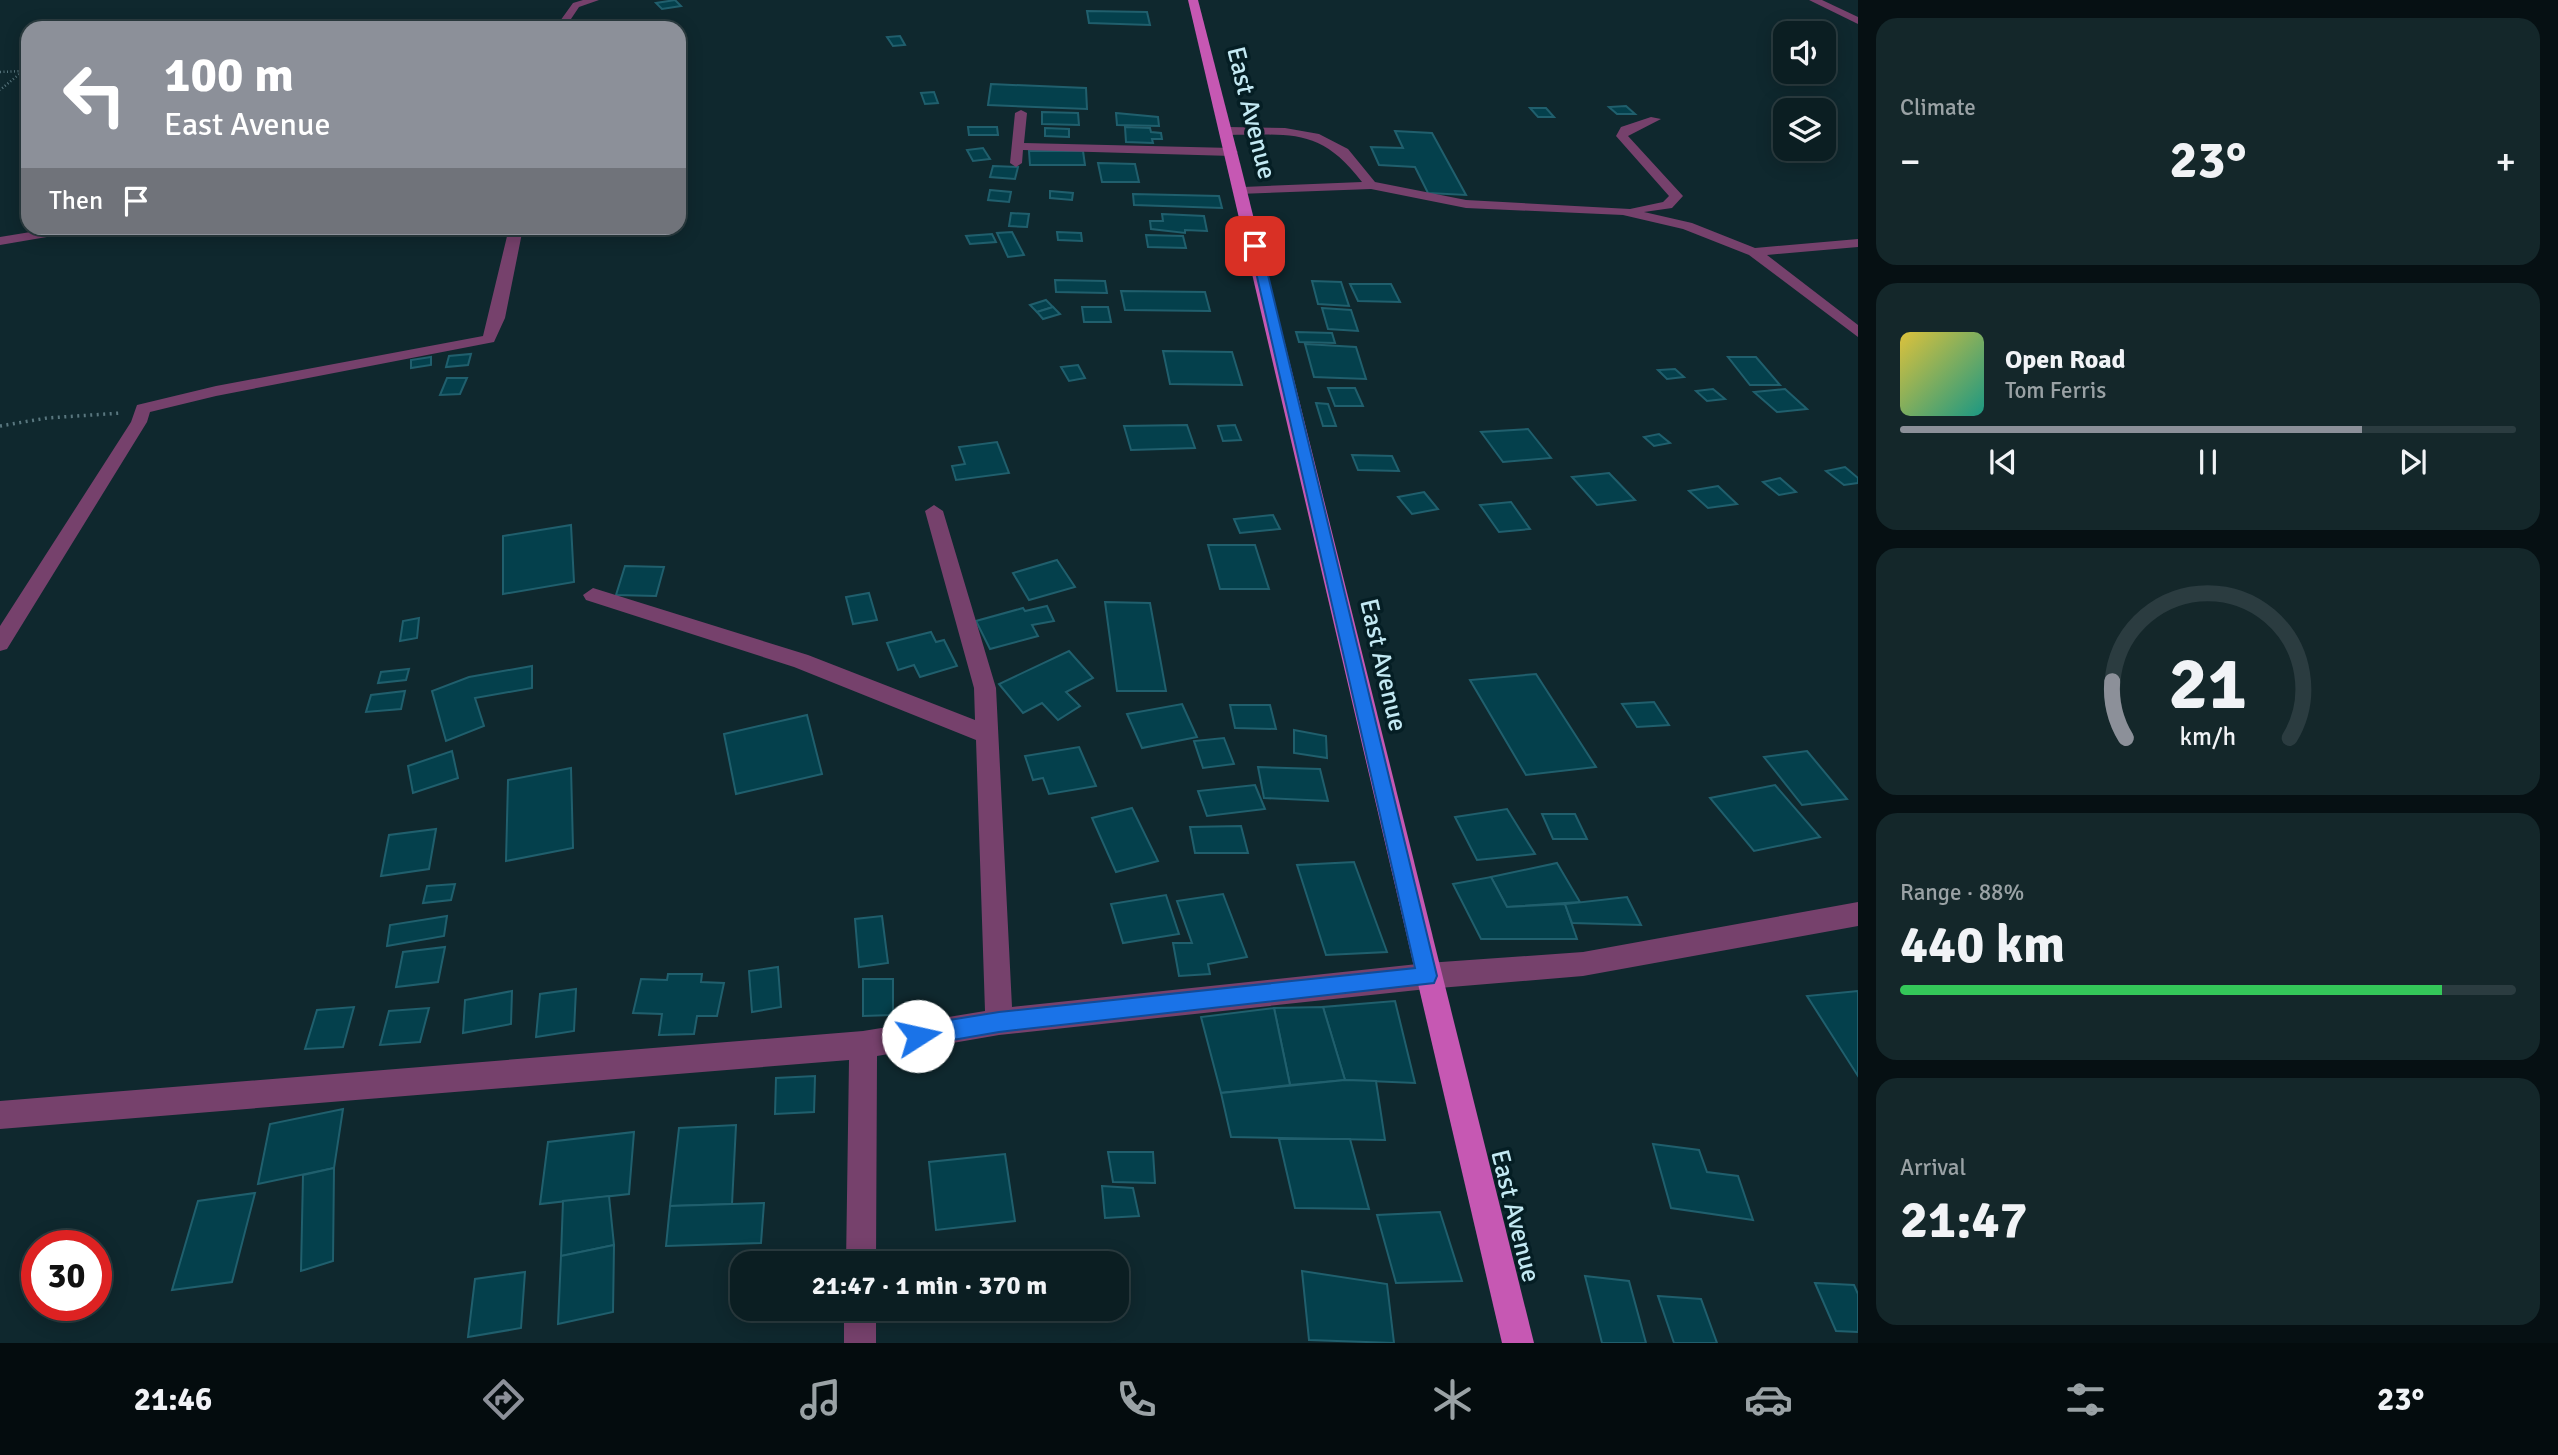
<!DOCTYPE html>
<html lang="en">
<head>
<meta charset="utf-8">
<style>
	body { margin:0; font-family:Signika,sans-serif; background:#14272a; color:#f1f3f6; height:100vh; display:flex; flex-direction:column; font-size:26px; white-space:nowrap }
	* { box-sizing:border-box; margin:0 }
	p { font-size:23px; color:#9aa2a5 }
	.icon { flex:none; width:38px; height:38px; fill:none; stroke:currentColor; stroke-width:2; stroke-linecap:round; stroke-linejoin:round }
	.map { position:relative; flex:1; overflow:hidden }
	.side { display:flex; flex-direction:column; gap:18px; padding:18px; background:#061013; width:700px }
	.side>* { flex:none }
	.banner { position:absolute; left:21px; top:21px; width:665px; height:214px; border-radius:21px; box-shadow:0 4px 18px #0003,0 0 0 2px #2b3c40; background:#8c9099; color:#fff; overflow:hidden }
	.fabs { position:absolute; left:1773px; top:21px; display:grid; gap:14px }
	.fabs a { display:grid; place-items:center; width:63px; height:63px; border-radius:14px; background:#0b1e22; box-shadow:0 4px 18px #0003,0 0 0 2px #2b3c40; font-size:35px }
	.speed { position:absolute; left:21px; top:1230px; display:flex; gap:14px; font-size:35px; font-weight:700; text-align:center }
	.speed>* { display:grid; place-content:center; width:91px; height:91px; border-radius:50%; background:#0b1e22; box-shadow:0 4px 18px #0003,0 0 0 2px #2b3c40; line-height:1 }
	.speed .limit { border:10px solid #d22; background:#fff; color:#111 }
	.pin { position:absolute; display:grid; place-items:center; width:60px; height:60px; color:#fff; margin:-30px; border-radius:14px; box-shadow:0 4px 10px #0006 }
	.me { position:absolute; width:77px; margin:-38px; rotate:80deg; stroke-linejoin:round; filter:drop-shadow(0 0 5px #0008) }
	.turn { display:flex; align-items:center; gap:24px; height:147px; padding:0 28px; font-size:32px }
	.turn .icon { width:91px; height:91px; stroke-width:2.5 }
	.turn b { display:block; font-size:49px; line-height:60px }
	.then { display:flex; align-items:center; height:66px; padding:0 28px; background:#0003; gap:14px; font-size:26px }
	.big { font-size:52px; font-weight:700; line-height:1.1 }
	.side .card { flex:1; display:flex; flex-direction:column; justify-content:center; gap:10px; min-width:0; padding:0 24px; border-radius:21px; background:#14272a }
	.side .dial { align-items:center; gap:0 }
	.dial svg { height:182px; overflow:visible; fill:none; stroke:#2b3c40; stroke-width:7; stroke-linecap:round; text-anchor:middle }
	.dial text { fill:#f1f3f6; stroke:none }
	.song { display:flex; align-items:center; gap:21px }
	.cover { width:84px; height:84px; border-radius:10px; background:linear-gradient(135deg,hsl(50 70% 55%),hsl(170 70% 35%)) }
	.played { height:7px; border-radius:4px; background:linear-gradient(90deg,#8c9099 75%,#2b3c40 75%) }
	.keys { display:flex; justify-content:space-around; direction:ltr }
	.heat { display:flex; justify-content:space-between; align-items:center; font-size:38px; direction:ltr }
	.charge { height:10px; border-radius:5px; background:linear-gradient(90deg,#34c759 88%,#2b3c40 0) }
	.trip { position:absolute; left:730px; top:1251px; width:399px; height:70px; border-radius:21px; background:#0b1e22; box-shadow:0 4px 18px #0003,0 0 0 2px #2b3c40; font-weight:700; line-height:70px; text-align:center }
	.menu { display:flex; height:112px; justify-content:space-around; align-items:center; background:#040c0e; color:#9aa2a5 }
	.menu .icon { width:49px; height:49px }
	.menu .on { color:#8c9099 }
	.menu b { font-size:32px; color:#f1f3f6 }
	main { display:flex; flex:1; min-height:0 }
	.map>svg:first-child { display:block }
	.building { fill:#04404c; stroke:#205f6d; stroke-width:2 }
	.lines { fill:none; stroke-linecap:round; stroke-linejoin:round }
	.path-far1 { stroke:#59777f; stroke-width:2.5; stroke-dasharray:1 2.5; stroke-linecap:butt }
	.path { stroke:#59777f; stroke-width:3.5; stroke-dasharray:2 4.5; stroke-linecap:butt }
	.minor { fill:#76416c; fill-rule:evenodd }
	.primary { fill:#c658b3; fill-rule:evenodd }
	.route { fill:#1a73e8; stroke:#114b97; stroke-width:2 }
	.labels { text-anchor:middle; dominant-baseline:central; stroke-width:7; stroke-linejoin:round; paint-order:stroke }
	.street-label { font-size:26px; fill:#c3e9f3; stroke:#051e24 }
</style>
</head>
<body>
<main>
<div class="map">
<svg width="1858" height="1343" viewBox="0 0 1858 1343">
	<rect width="100%" height="100%" fill="#0f282e"/>
	<!-- building -->
	<g class="building">
		<path d="M675 0 681 6 662 9 656 3Z"/>
		<path d="M1087 11 1147 12 1150 25 1089 23Z"/>
		<path d="M900 36 905 45 893 46 887 37Z"/>
		<path d="M991 84 1086 88 1087 109 988 105Z"/>
		<path d="M934 92 938 103 925 104 921 93Z"/>
		<path d="M1626 106 1635 114H1617L1609 107Z"/>
		<path d="M1530 108H1546L1554 117H1538Z"/>
		<path d="M1042 112 1078 113 1079 125 1042 124Z"/>
		<path d="M1116 113 1158 117 1159 126 1117 125Z"/>
		<path d="M968 127H997L998 135H969Z"/>
		<path d="M1125 127 1150 128 1151 132 1161 133 1162 139H1152L1153 143 1126 142Z"/>
		<path d="M1045 128 1069 129V137L1045 136Z"/>
		<path d="M1395 131 1432 133 1466 195 1428 193 1415 167 1379 165 1371 147 1403 148Z"/>
		<path d="M983 148 990 159 973 161 967 150Z"/>
		<path d="M1029 151H1083L1085 165H1030Z"/>
		<path d="M1098 163 1135 164 1139 182H1102Z"/>
		<path d="M993 166 1018 167 1015 179 990 177Z"/>
		<path d="M990 190 1011 192 1009 202 988 200Z"/>
		<path d="M1050 191 1073 193 1072 200 1050 198Z"/>
		<path d="M1133 194 1219 196 1222 208 1134 205Z"/>
		<path d="M1011 213 1029 214 1027 227 1009 226Z"/>
		<path d="M1162 214 1204 216 1207 231 1185 230V233L1151 229 1150 221H1163Z"/>
		<path d="M1012 232 1024 255 1008 257 997 233Z"/>
		<path d="M1057 232 1081 233 1082 241 1058 240Z"/>
		<path d="M992 234 996 242 970 244 966 236Z"/>
		<path d="M1146 235 1183 236 1186 248 1148 247Z"/>
		<path d="M1055 280 1105 281 1107 293 1056 292Z"/>
		<path d="M1312 281 1341 282 1349 306 1318 304Z"/>
		<path d="M1350 284H1391L1400 302 1358 301Z"/>
		<path d="M1121 291 1205 292 1210 311 1125 310Z"/>
		<path d="M1046 300 1053 307 1037 312 1030 305Z"/>
		<path d="M1053 307 1060 314 1043 319 1037 312Z"/>
		<path d="M1082 307H1108L1111 322H1084Z"/>
		<path d="M1322 308 1351 310 1358 331 1328 329Z"/>
		<path d="M1296 332 1332 333 1335 343 1299 342Z"/>
		<path d="M1305 344 1356 347 1366 379 1314 377Z"/>
		<path d="M1163 351 1232 352 1242 385 1170 384Z"/>
		<path d="M471 354 468 365 446 367 449 356Z"/>
		<path d="M431 357V365L411 368V360Z"/>
		<path d="M1728 357H1756L1780 385H1750Z"/>
		<path d="M1078 365 1085 378 1069 381 1061 367Z"/>
		<path d="M1675 369 1684 377 1667 379 1658 370Z"/>
		<path d="M447 378H467L460 394 440 395Z"/>
		<path d="M1328 388H1355L1363 406H1335Z"/>
		<path d="M1713 389 1725 399 1707 401 1696 391Z"/>
		<path d="M1785 389 1807 409 1777 412 1754 392Z"/>
		<path d="M1316 403 1328 404 1336 426H1323Z"/>
		<path d="M1187 425 1195 448 1131 450 1124 426Z"/>
		<path d="M1235 425 1241 440 1223 441 1218 426Z"/>
		<path d="M1528 429 1551 458 1503 462 1481 432Z"/>
		<path d="M1659 434 1670 443 1654 446 1644 437Z"/>
		<path d="M997 442 1009 473 956 480 952 466 965 464 959 447Z"/>
		<path d="M1352 455 1392 456 1399 471 1358 470Z"/>
		<path d="M1845 467 1858 478V483L1844 485 1826 471Z"/>
		<path d="M1609 473 1635 500 1597 505 1572 477Z"/>
		<path d="M1780 478 1796 492 1779 495 1763 482Z"/>
		<path d="M1718 486 1737 504 1708 508 1689 491Z"/>
		<path d="M1424 492 1438 509 1412 514 1398 497Z"/>
		<path d="M1511 502 1530 529 1499 532 1480 505Z"/>
		<path d="M1273 515 1280 529 1240 533 1234 519Z"/>
		<path d="M571 525 574 582 503 594V536Z"/>
		<path d="M1208 545H1255L1269 589H1220Z"/>
		<path d="M1057 560 1075 587 1029 600 1013 573Z"/>
		<path d="M625 566 664 567 656 596 616 595Z"/>
		<path d="M869 593 877 620 853 624 846 597Z"/>
		<path d="M1105 602 1150 603 1166 691H1117Z"/>
		<path d="M1047 606 1054 621 1032 625 1038 636 990 649 976 621 1023 608 1025 611Z"/>
		<path d="M419 618 417 638 400 641 403 621Z"/>
		<path d="M931 632 936 642 944 640 957 666 920 677 914 665 898 670 887 643Z"/>
		<path d="M1069 651 1093 678 1066 692 1080 706 1058 720 1042 703 1023 713 999 684Z"/>
		<path d="M532 666V688L475 698 484 726 446 741 432 691 469 677Z"/>
		<path d="M409 669 406 680 378 683 381 672Z"/>
		<path d="M1536 674 1596 767 1526 775 1470 680Z"/>
		<path d="M405 691 401 709 366 712 371 695Z"/>
		<path d="M1654 702 1669 725 1637 727 1622 704Z"/>
		<path d="M1182 704 1197 737 1142 748 1127 714Z"/>
		<path d="M1230 705H1270L1276 729 1235 728Z"/>
		<path d="M807 715 822 774 736 794 724 734Z"/>
		<path d="M1294 730 1326 736 1327 758 1294 753Z"/>
		<path d="M1224 738 1234 764 1203 768 1194 741Z"/>
		<path d="M1079 747 1096 786 1049 794 1043 778 1033 780 1025 756Z"/>
		<path d="M452 751 458 778 413 793 408 766Z"/>
		<path d="M1807 751 1847 799 1802 805 1764 757Z"/>
		<path d="M1258 767 1320 769 1328 801 1264 798Z"/>
		<path d="M571 768 573 848 506 861 508 780Z"/>
		<path d="M1255 785 1265 809 1207 816 1198 791Z"/>
		<path d="M1775 785 1820 837 1754 851 1710 798Z"/>
		<path d="M1132 808 1158 861 1116 872 1092 818Z"/>
		<path d="M1507 809 1535 854 1477 860 1455 817Z"/>
		<path d="M1542 814H1575L1587 839H1553Z"/>
		<path d="M1241 826 1248 853H1195L1190 827Z"/>
		<path d="M436 829 429 869 381 876 389 835Z"/>
		<path d="M1354 862 1387 952 1326 955 1297 865Z"/>
		<path d="M1557 863 1580 902 1507 907 1491 877Z"/>
		<path d="M1491 877 1507 907 1565 904 1577 939H1481L1453 884Z"/>
		<path d="M455 884 451 900 423 903 427 886Z"/>
		<path d="M1223 894 1247 957 1208 964 1210 974 1179 976 1173 943H1192L1177 901Z"/>
		<path d="M1166 895 1179 934 1123 943 1111 904Z"/>
		<path d="M1627 897 1641 925 1572 923 1565 904Z"/>
		<path d="M447 916 444 936 387 946 390 925Z"/>
		<path d="M882 916 888 963 859 967 855 919Z"/>
		<path d="M445 947 438 982 396 987 403 952Z"/>
		<path d="M778 967 781 1007 752 1012 749 971Z"/>
		<path d="M668 974H702L701 982 724 983 717 1016H697L694 1034 659 1035 662 1014 633 1013 641 979 667 980Z"/>
		<path d="M863 979H893V1015L863 1016Z"/>
		<path d="M576 989 574 1031 536 1037 540 994Z"/>
		<path d="M512 991 511 1024 463 1033 465 1000Z"/>
		<path d="M1858 991V1076L1807 996Z"/>
		<path d="M1395 1001 1415 1083 1345 1080 1323 1007Z"/>
		<path d="M354 1007 343 1047 305 1049 317 1010Z"/>
		<path d="M1323 1007 1345 1080 1290 1085 1274 1008Z"/>
		<path d="M429 1008 420 1042 380 1045 389 1011Z"/>
		<path d="M1274 1008 1290 1085 1221 1093 1201 1017Z"/>
		<path d="M815 1076 814 1112 775 1114 776 1078Z"/>
		<path d="M1345 1080 1376 1081 1385 1140 1231 1137 1221 1093Z"/>
		<path d="M343 1109 334 1168 258 1184 270 1124Z"/>
		<path d="M736 1125 732 1204 670 1206 679 1128Z"/>
		<path d="M634 1132 629 1194 540 1204 548 1142Z"/>
		<path d="M1279 1139H1350L1369 1209 1295 1208Z"/>
		<path d="M1653 1144 1699 1150 1707 1172 1738 1176 1753 1220 1671 1208Z"/>
		<path d="M1108 1152H1153L1155 1183 1113 1182Z"/>
		<path d="M1005 1154 1015 1221 936 1230 929 1162Z"/>
		<path d="M334 1168 333 1261 301 1271 303 1175Z"/>
		<path d="M1102 1186 1133 1188 1139 1216 1105 1218Z"/>
		<path d="M255 1193 232 1282 172 1290 198 1201Z"/>
		<path d="M609 1196 614 1245 561 1256 563 1201Z"/>
		<path d="M764 1203 761 1243 666 1246 670 1206Z"/>
		<path d="M1440 1212 1462 1281 1396 1283 1377 1215Z"/>
		<path d="M614 1245 613 1312 558 1324 561 1256Z"/>
		<path d="M1025 1259V1264H964L963 1261Z"/>
		<path d="M1302 1271 1387 1284 1394 1343 1309 1340Z"/>
		<path d="M525 1272 521 1328 468 1337 475 1279Z"/>
		<path d="M1585 1276 1629 1281 1646 1343H1602Z"/>
		<path d="M1815 1283 1854 1285 1858 1294V1332L1836 1331Z"/>
		<path d="M1658 1296 1701 1299 1717 1343H1674Z"/>
		<path d="M966 1309H1029L1030 1316 966 1318Z"/>
	</g>
	<g class="lines">
		<!-- path-far1 -->
		<path class="path-far1" d="M0 72 23 71 0 90"/>
		<!-- path -->
		<path class="path" d="M0 426 47 418 121 413"/>
		<!-- minor -->
		<g class="minor">
			<path d="M583 0H599L579 7 565 28H555L573 3Z"/>
			<path d="M1809 0H1822L1858 17V24Z"/>
			<path d="M1021 110 1027 113 1024 143 1232 148 1238 152 1232 156 1023 150 1022 163 1016 167 1010 163 1015 113Z"/>
			<path d="M1651 117 1661 119 1628 136 1683 196 1672 208 1644 212 1692 223 1755 248 1858 239V247L1767 255 1858 325V337L1749 255 1683 229 1623 215 1466 208 1371 189 1238 194V188L1243 187 1362 182C1320 127 1290 135 1227 135L1221 131 1227 127 1285 128 1319 134 1348 149 1375 182 1466 200 1630 209 1663 202 1669 196 1616 136 1621 127Z"/>
			<path d="M55 228H83L76 232 0 245V237Z"/>
			<path d="M509 228H523L505 318 494 342 216 396 150 412 147 422 7 649 0 651V626L131 422 137 405 216 386 483 336Z"/>
			<path d="M934 505 943 511 996 688 1012 1007 1427 963 1583 952 1858 902V926L1583 976 1427 989 999 1035 877 1056 876 1264H846L849 1060 0 1129V1101L863 1031 985 1011 976 740 794 667 586 600 583 595 593 588 808 655 975 720 974 688 925 511Z"/>
			<rect x="844" y="1309" width="32" height="34"/>
		</g>
		<!-- primary -->
		<path class="primary" d="M1188 0H1198L1241 167 1534 1343H1502Z"/>
	</g>
	<!-- route -->
	<path class="route" d="M1255 242 1261 246 1437 976 1434 983 999 1032 918 1046 911 1043 908 1036 911 1028 918 1025 999 1012 1415 968 1250 246Z"/>
	<g class="labels">
		<!-- street labels -->
		<g class="street-label">
			<text transform="translate(1251 113) rotate(76)">East Avenue</text>
			<text transform="translate(1383 665) rotate(77)">East Avenue</text>
			<text transform="translate(1515 1216) rotate(76)">East Avenue</text>
		</g>
	</g>
</svg>
<div class="fabs">
<a><svg class="icon" aria-label="sound" viewBox="0 0 24 24"><path d="M4 9h4l5-4v14l-5-4H4zM17 9q2 3 0 6"/></svg></a>
<a><svg class="icon" aria-label="layers" viewBox="0 0 24 24"><path d="M12 4l9 5-9 5-9-5zM3 14l9 5 9-5"/></svg></a>
</div>
<div class="speed"><div class="limit">30</div></div>
<div class="pin" style="left:1255px;top:246px;background:#d93025"><svg class="icon" aria-label="arrive" viewBox="0 0 24 24"><path d="M6 21V4h12l-3 4 3 4H6"/></svg></div>
<svg class="me" style="left:918px;top:1036px" viewBox="-20 -20 40 40"><circle r="19" fill="#fff"/><path d="M0-13L10 11 0 6-10 11z" fill="#1a73e8"/></svg>
<div class="trip">21:47 · 1 min · 370 m</div>
<div class="banner">
<div class="turn"><svg class="icon" aria-label="left" viewBox="0 0 24 24"><path d="M17 20v-9H6M10 6l-5 5 5 5"/></svg><div><b>100 m</b>East Avenue</div></div>
<div class="then">Then<svg class="icon" aria-label="arrive" viewBox="0 0 24 24"><path d="M6 21V4h12l-3 4 3 4H6"/></svg></div>
</div>
</div>
<section class="side">
<div class="card"><p>Climate</p>
<div class="heat"><a>−</a><b class="big">23°</b><a>+</a></div>
</div>
<div class="card">
<div class="song"><i class="cover"></i><div><b>Open Road</b><p>Tom Ferris</p></div></div>
<div class="played"></div>
<div class="keys"><svg class="icon" aria-label="previous" viewBox="0 0 24 24"><path d="M18 5L8 12l10 7zM5 5v14"/></svg><svg class="icon" aria-label="pause" viewBox="0 0 24 24"><path d="M8 5v14M16 5v14"/></svg><svg class="icon" aria-label="next" viewBox="0 0 24 24"><path d="M6 5l10 7-10 7zM19 5v14"/></svg></div>
</div>
<div class="card dial"><svg viewBox="0 0 100 80">
<path d="M14 69A42 42 0 1 1 86 69"/>
<path d="M14 69A42 42 0 0 1 8 44" stroke="#8c9099"/>
<text x="50" y="56" font-size="32" font-weight="700">21</text>
<text x="50" y="72" font-size="11">km/h</text>
</svg></div>
<div class="card"><p>Range · 88%</p><b class="big">440 km</b><div class="charge"></div></div>
<div class="card"><p>Arrival</p><b class="big">21:47</b></div>
</section>
</main>
<nav class="menu">
<b>21:46</b>
<svg class="icon on" aria-label="directions" viewBox="0 0 24 24"><path d="M12 3l9 9-9 9-9-9zM9 14v-3h6M13 9l2 2-2 2"/></svg>
<svg class="icon" aria-label="music" viewBox="0 0 24 24"><path d="M9 18V5l10-2v13"/><circle cx="6" cy="18" r="3"/><circle cx="16" cy="16" r="3"/></svg>
<svg class="icon" aria-label="phone" viewBox="0 0 24 24"><path d="M5 4h4l2 5-3 2q2 4 5 5l2-3 5 2v4C11 20 4 13 5 4z"/></svg>
<svg class="icon" aria-label="climate" viewBox="0 0 24 24"><path d="M12 3v18M4 7l16 10M4 17L20 7"/></svg>
<svg class="icon" aria-label="car" viewBox="0 0 24 24"><path d="M5 17H2v-5l4-1 3-4h7l3 4 3 1v5h-3M9 17h6M6 11h13"/><circle cx="7" cy="17" r="2"/><circle cx="17" cy="17" r="2"/></svg>
<svg class="icon" aria-label="filters" viewBox="0 0 24 24"><path d="M4 7h16M4 17h16"/><circle cx="9" cy="7" r="2"/><circle cx="15" cy="17" r="2"/></svg>
<b>23°</b>
</nav>
</body>
</html>
